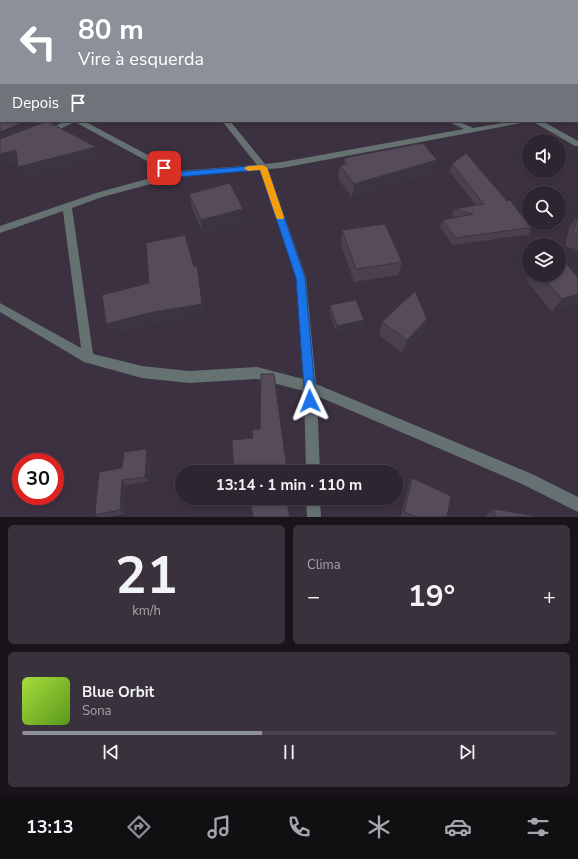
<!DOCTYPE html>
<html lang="pt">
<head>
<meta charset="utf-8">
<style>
	body { margin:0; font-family:"Nunito Sans",sans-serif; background:#39313c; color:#f1f3f6; height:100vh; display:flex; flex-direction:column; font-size:15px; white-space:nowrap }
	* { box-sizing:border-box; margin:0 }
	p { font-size:13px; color:#a7a5ab }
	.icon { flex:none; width:22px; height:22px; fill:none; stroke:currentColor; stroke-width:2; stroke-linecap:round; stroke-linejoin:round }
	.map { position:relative; height:517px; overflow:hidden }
	.side { display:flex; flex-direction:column; gap:8px; padding:8px; background:#19141a; flex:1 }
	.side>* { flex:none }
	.hud { position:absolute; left:0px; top:0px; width:578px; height:122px; box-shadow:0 2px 6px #0003,0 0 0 1px #48424c; background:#8c9099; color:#fff; overflow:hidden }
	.controls { position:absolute; left:522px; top:134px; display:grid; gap:8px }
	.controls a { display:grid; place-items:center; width:44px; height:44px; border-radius:50%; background:#2d2530; box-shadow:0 2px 6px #0003,0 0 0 1px #48424c; font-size:20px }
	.speed { position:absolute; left:12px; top:453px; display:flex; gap:8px; font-size:20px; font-weight:700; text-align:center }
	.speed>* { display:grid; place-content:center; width:52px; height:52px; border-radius:50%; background:#2d2530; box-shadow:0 2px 6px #0003,0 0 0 1px #48424c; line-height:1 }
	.speed .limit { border:6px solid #d22; background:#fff; color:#111 }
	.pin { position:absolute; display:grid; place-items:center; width:34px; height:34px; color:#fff; margin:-17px; border-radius:8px; box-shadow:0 2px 6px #0006 }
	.me { position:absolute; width:44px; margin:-22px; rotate:358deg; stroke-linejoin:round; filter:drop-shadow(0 0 3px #0008) }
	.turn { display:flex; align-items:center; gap:14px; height:84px; padding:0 12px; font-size:18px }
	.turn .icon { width:52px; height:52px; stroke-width:2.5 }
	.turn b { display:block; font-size:28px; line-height:34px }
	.then { display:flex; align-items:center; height:38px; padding:0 12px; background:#0003; gap:8px; font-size:15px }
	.big { font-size:30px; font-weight:700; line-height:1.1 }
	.side .tile { flex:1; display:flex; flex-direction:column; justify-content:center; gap:6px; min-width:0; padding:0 14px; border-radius:6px; background:#39313c }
	.side .dial { align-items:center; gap:0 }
	.dial b { font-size:52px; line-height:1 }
	.song { display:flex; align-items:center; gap:12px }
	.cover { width:48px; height:48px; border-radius:6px; background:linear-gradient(135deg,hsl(80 70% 55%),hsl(90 70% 35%)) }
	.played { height:4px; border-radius:2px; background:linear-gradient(90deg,#8c9099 45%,#48424c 45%) }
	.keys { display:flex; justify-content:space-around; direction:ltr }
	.heat { display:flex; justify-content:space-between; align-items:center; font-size:22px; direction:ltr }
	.side .tiles { flex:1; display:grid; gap:8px; grid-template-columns:1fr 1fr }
	.tile:last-child { grid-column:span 2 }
	.trip { position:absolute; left:175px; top:465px; width:228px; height:40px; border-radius:20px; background:#2d2530; box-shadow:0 2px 6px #0003,0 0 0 1px #48424c; font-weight:700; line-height:40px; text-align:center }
	.tabs { display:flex; height:64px; justify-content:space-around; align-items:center; background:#120f13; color:#a7a5ab }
	.tabs .icon { width:28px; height:28px }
	.tabs .on { color:#8c9099 }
	.tabs b { font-size:18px; color:#f1f3f6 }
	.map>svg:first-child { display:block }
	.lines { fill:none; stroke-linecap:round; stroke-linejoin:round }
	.minor { fill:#667171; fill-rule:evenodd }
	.wall { fill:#4a404e }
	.shaded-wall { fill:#3c3440 }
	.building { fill:#564b5b; stroke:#3c3440 }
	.route { fill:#1a73e8; stroke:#114b97 }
	.slow { fill:#f59e0b }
</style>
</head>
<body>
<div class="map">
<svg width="578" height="517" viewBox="0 0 578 517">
	<rect width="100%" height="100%" fill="#3c3140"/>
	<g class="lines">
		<!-- minor -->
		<g class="minor">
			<rect x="577" y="3" width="1" height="4"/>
			<rect x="0" y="5" width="1" height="4"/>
			<path d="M66 121H84L178 171 257 165 222 121H230L265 164 282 162 464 129 447 121H457L473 128 515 121H542L578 141V146H575L532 121 282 168 268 169 306 278 316 384 532 474 578 497V512L522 484 317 396 320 472H306L304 391 257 379 189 383 142 378 84 362 0 312V303L81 348 63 211 0 233V226L96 193 169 173 75 122 49 134H43L42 132ZM260 170 296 278 303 379 257 367 189 371 142 366 93 354 72 208 102 197 177 177Z"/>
			<path d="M306 498H320L321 517H307Z"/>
		</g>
	</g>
	<!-- wall -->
	<g class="wall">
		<rect x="0" y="14" width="1" height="46"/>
		<path d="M344 158 437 160 433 174 352 197 338 179 340 165 344 164Z"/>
		<path d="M452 164 532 229 528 236 523 235 453 245 440 227 443 220 456 217 452 216 454 209 476 205 450 172Z"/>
		<path d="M189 194 245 222 203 234 192 208Z"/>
		<path d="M578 215V250L565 246 569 228Z"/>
		<path d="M342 230 402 262 398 275 354 282 341 244Z"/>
		<path d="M529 275H559L578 278 552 312 526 280Z"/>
		<path d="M330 305 364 320 362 327 336 332 330 312Z"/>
		<path d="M427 319 422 332 402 353 379 335 382 322Z"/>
		<path d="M147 449 150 454 149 481 126 485 124 514 108 517H98L95 515 122 468Z"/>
		<path d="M287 470V472H234Z"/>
		<path d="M412 478 447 517H404L401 516 409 483Z"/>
		<path d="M494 509 541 517H484Z"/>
	</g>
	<!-- shaded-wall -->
	<g class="shaded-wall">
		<path d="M577 78H578V89L577 90Z"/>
		<path d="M27 121H42L45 128 0 146V132Z"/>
		<path d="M96 147 100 159 25 179 18 167Z"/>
		<path d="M16 150 22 162 0 167V154Z"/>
		<path d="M437 160 433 174 352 197 354 184Z"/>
		<path d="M243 209 245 222 203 234 201 220Z"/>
		<path d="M197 266 200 278 205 316 158 324 112 336 106 324Z"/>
		<path d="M578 294V304L552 312 562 299Z"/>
		<path d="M427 319 422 332 402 353 407 340Z"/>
		<path d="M364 320 362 327 336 332 337 326Z"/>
		<path d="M147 449 150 454 149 481 145 477Z"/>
		<path d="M122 480 126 485 124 514 120 510Z"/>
	</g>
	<!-- building -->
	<g class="building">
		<path d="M140 0H371L374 1H130Z"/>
		<path d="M482 0H500L499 1H483Z"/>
		<path d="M0 14H1V52L0 51Z"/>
		<path d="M577 69 578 70V78H577Z"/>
		<path d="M0 94 1 95V121H27L0 132Z"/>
		<path d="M47 121 96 147 18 167 16 150 0 154V139Z"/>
		<path d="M423 143 437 160 354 184 340 165 347 164 344 158Z"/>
		<path d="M466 153 507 201 510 200 532 229 527 228 455 238 443 220 473 214 454 209 484 204 452 164Z"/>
		<path d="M230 183 243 209 201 220 189 194Z"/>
		<path d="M578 215V234L573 233Z"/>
		<path d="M385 224 402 262 356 269 342 230Z"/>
		<path d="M185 235 194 267 197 266 202 304 153 312 106 324 102 295 149 283 146 243Z"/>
		<path d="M563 259 578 278V294L562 299 541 275H559V260Z"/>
		<path d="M415 291 427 319 407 340 382 322Z"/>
		<path d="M356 300 364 320 337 326 330 305Z"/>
		<path d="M261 374H274L287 470 280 471 281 472H234L232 440 253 438 252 430 260 429Z"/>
		<path d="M147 449 145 477 122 480 120 510 95 515 99 472 122 468 124 452Z"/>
		<path d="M412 478 451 496 447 517H416L404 512Z"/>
		<path d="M250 498H286L290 517H253Z"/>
		<path d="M494 509 541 517H495Z"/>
	</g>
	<!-- route -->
	<path class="route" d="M164 165 178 172 263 165 267 167 305 278 316 401 314 405 310 407 306 405 305 401 296 278 260 170 177 177 162 169 161 168Z"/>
	<!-- slow -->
	<path class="slow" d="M263 165 267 167 284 217 283 219H277L276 217 260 170 248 171 244 168 248 166Z"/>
</svg>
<div class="controls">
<a><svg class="icon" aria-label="sound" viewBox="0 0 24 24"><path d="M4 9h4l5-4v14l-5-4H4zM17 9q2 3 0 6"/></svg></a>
<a><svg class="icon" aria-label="search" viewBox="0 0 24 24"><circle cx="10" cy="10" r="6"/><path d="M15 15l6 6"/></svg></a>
<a><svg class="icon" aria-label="layers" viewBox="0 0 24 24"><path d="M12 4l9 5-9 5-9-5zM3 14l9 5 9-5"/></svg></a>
</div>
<div class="speed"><div class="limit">30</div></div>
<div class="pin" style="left:164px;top:168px;background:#d93025"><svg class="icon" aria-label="arrive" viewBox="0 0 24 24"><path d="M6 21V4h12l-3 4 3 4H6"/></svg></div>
<svg class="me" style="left:310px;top:401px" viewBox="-20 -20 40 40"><path d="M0-17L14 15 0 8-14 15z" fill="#1a73e8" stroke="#fff" stroke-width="4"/></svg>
<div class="trip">13:14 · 1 min · 110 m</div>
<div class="hud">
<div class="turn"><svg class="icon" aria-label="left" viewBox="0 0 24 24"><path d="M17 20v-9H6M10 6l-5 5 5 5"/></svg><div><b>80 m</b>Vire à esquerda</div></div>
<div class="then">Depois<svg class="icon" aria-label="arrive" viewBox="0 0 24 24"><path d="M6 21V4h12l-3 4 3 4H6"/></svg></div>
</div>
</div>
<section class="side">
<div class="tiles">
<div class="tile dial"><b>21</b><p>km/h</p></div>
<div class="tile"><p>Clima</p>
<div class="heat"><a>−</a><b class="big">19°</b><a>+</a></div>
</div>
<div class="tile">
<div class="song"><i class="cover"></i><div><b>Blue Orbit</b><p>Sona</p></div></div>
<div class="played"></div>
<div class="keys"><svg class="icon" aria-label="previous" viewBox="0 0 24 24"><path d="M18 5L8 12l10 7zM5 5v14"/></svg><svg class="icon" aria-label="pause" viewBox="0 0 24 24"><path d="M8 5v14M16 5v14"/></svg><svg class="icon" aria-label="next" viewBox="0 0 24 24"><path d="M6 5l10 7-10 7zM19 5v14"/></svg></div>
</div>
</div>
</section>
<nav class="tabs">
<b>13:13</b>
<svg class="icon on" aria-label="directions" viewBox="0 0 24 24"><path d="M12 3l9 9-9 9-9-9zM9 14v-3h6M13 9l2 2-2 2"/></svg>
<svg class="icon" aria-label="music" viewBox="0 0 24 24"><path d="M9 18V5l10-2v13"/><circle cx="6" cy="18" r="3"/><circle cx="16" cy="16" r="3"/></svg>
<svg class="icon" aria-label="phone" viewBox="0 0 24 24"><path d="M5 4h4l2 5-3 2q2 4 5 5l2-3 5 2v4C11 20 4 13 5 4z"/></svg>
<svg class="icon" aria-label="climate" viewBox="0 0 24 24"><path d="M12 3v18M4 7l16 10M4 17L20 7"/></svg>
<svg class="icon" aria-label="car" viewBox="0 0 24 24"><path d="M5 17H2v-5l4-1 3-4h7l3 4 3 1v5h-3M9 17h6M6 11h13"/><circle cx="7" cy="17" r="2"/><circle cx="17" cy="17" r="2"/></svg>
<svg class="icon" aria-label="filters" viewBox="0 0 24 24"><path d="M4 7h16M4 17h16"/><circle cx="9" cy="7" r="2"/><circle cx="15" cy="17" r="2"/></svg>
</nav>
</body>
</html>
